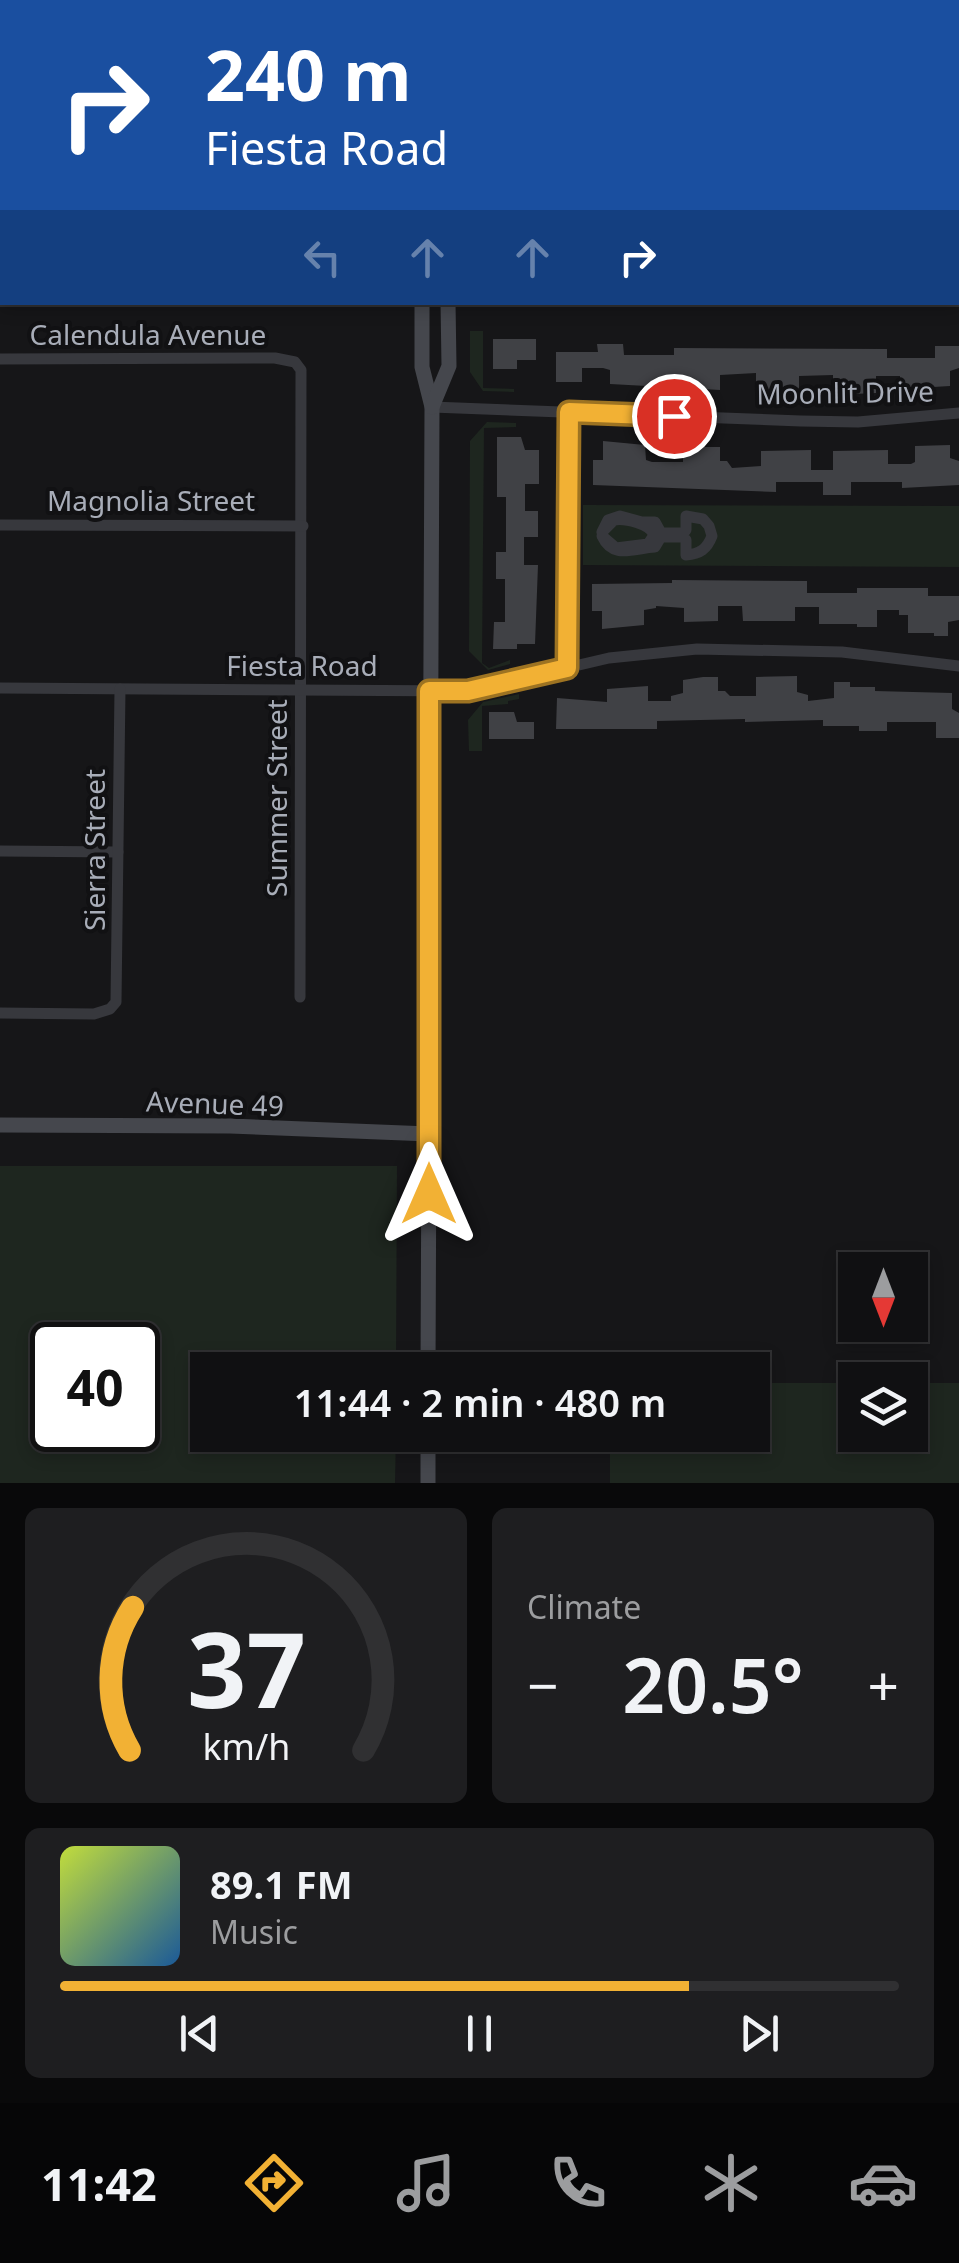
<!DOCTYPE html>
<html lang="en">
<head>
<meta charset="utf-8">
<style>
	body { margin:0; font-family:"Noto Sans",sans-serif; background:#1e1e20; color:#f1f3f6; height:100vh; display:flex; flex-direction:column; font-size:38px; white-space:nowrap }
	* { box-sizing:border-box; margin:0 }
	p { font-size:32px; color:#9c9d9f }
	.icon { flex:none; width:55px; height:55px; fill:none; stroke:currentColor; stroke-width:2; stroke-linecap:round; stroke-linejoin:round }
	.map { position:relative; height:1483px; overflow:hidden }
	.side { display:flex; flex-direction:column; gap:25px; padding:25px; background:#09090a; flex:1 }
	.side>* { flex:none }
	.guide { position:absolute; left:0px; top:0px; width:960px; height:305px; box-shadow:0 5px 15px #0003,0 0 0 2px #303032; background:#1a4fa0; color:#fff; overflow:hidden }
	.needle { width:65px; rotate:180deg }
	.controls { position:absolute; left:838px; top:1252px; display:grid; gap:20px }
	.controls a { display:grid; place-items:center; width:90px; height:90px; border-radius:0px; background:#101012; box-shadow:0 5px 15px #0003,0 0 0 2px #303032; font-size:50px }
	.speed { position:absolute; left:30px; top:1322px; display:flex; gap:20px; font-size:50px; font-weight:700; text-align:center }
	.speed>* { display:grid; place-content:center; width:130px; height:130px; border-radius:50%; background:#101012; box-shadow:0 5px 15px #0003,0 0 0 2px #303032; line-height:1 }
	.speed .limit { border:5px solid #111; border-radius:15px; background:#fff; color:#111 }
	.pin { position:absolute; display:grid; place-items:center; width:85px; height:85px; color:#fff; margin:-42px; border:5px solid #fff; border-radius:50%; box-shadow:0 2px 10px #0007 }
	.me { position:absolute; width:110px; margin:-55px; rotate:0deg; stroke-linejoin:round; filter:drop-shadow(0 0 8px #0008) }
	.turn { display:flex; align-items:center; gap:35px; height:210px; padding:0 40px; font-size:45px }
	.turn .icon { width:130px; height:130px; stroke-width:2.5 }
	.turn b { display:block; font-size:70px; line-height:85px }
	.lanes { display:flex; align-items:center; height:95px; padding:0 40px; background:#0003; justify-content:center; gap:50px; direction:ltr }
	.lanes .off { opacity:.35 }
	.big { font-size:75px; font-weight:600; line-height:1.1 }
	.side .widget { flex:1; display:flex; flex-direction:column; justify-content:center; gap:15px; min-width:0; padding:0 35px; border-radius:15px; background:#1e1e20 }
	.side .dial { align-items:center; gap:0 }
	.dial svg { height:260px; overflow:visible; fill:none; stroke:#303032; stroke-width:7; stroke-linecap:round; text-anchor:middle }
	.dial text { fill:#f1f3f6; stroke:none }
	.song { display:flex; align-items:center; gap:30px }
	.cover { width:120px; height:120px; border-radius:15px; background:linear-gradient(135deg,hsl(70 70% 55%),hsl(210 70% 35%)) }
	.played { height:10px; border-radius:5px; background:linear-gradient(90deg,#f2b134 75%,#303032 75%) }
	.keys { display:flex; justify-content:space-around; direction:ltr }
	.heat { display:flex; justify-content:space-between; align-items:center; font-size:55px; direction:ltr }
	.side .tiles { flex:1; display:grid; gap:25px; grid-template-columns:1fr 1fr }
	.widget:last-child { grid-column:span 2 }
	.trip { position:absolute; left:190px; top:1352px; width:580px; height:100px; border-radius:0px; background:#101012; box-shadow:0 5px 15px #0003,0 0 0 2px #303032; font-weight:600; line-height:100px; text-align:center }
	.tab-bar { display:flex; height:160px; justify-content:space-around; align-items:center; background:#060607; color:#9c9d9f }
	.tab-bar .icon { width:70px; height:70px }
	.tab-bar .on { color:#f2b134 }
	.tab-bar b { font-size:45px; color:#f1f3f6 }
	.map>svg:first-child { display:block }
	.green { fill:#1e261f; fill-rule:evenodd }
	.building { fill:#404145 }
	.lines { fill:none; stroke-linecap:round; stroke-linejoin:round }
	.street { stroke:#37383d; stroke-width:11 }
	.secondary { stroke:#45474d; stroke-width:15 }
	.route-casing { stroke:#9d7322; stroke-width:25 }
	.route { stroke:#f2b134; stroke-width:18 }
	.labels { text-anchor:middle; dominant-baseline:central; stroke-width:8; stroke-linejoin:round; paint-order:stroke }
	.street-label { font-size:28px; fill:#a8adb8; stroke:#111113 }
</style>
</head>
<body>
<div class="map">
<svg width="959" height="1483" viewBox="0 0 959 1483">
	<rect width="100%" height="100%" fill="#161618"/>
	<!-- green -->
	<g class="green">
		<path d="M12 0H413L12 2Z"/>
		<path d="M470 331H483V388L514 389V392L483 391 470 372Z"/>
		<path d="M487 422 516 423V427L484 428 482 663 489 668 510 660V664L488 670 469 651 470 441Z"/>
		<path d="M583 505 959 506V567L583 565Z"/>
		<path d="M519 694V699L508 701V704L482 706V751H469L468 720 483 702Z"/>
		<path d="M0 1166H397L396 1370H208V1435H396L395 1483H0ZM52 1345H138V1430H52Z"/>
		<path d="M753 1383H855V1435H910V1383H959V1483H610V1435H752Z"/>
	</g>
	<!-- building -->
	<g class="building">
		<path d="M493 339H536V360H517V369H493Z"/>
		<path d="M597 344H623L624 355H674V348L887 349V358H935V346H959V368L950 371V386L900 389V376H876V393L853 394H833V375L799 376V393L756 392V373L720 375V390L610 384V370L603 368H582V382H556V352H598Z"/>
		<path d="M497 437H521L525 450H539V484H525V511H538V537H524V565H538L535 644H517V649H493L494 622H505V579H496V552H506V497H497Z"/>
		<path d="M603 441 645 445 646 460 652 462H683V447H720V461H727L732 468 761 466V451L811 450V470H833V451L888 450V464H911L915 462V446L950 445V458L959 461V485L902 488V482H851V495H823V482H776V492L593 485V460H603Z"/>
		<path d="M672 580 807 581V593H857V588H928V596H959V620L948 622V636H934V633H908V615H899V610H877V627H857V624H819V607H795V621H743L742 606H718V621L684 622V608L656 606V608L644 610V625L602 629V611H592V584L672 583Z"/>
		<path d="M797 676V692L808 695V701L834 698V682H850V687H875V691L952 693V709L959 713V738H936V722H887V731H859V726H823V720L745 722V719L657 721V729H556L557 698 607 702V689L648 686V701H671V696L683 693V680L703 677H718V691H725L730 696H756V677Z"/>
		<path d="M489 712H514L517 722H534V739H489Z"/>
		<rect x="532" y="1435" width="22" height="18"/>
	</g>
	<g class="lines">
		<!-- street -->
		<g class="street">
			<path d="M570 0V2"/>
			<path d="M958 65H959"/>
			<path d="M958 244H959"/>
			<path d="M0 359 275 358 295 362 301 370 300 997"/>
			<path d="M432 407 801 421 858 422 959 413"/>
			<path d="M620 516 642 522H655L661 533H683L686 530V516L703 519 709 526 712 536C707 549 700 554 686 555V540L683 537H661L655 547C634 548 613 560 602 536L616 548 648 544 654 535C650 524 625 518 614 520L602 532 608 520Z"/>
			<path d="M0 525 303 526"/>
			<path d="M567 667 569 411"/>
			<path d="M0 688 468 691 609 658 697 649 842 652 959 666"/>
			<path d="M0 851 118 852"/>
			<path d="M0 1013 94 1014 110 1009 116 1002 120 689"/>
		</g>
		<!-- secondary -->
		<g class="secondary">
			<path d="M448 0V2"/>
			<path d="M424 2V0"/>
			<path d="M422 302V367L432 407 428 1370"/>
			<path d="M432 407 449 366 448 302"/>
			<path d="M0 1125 230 1126 429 1134"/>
			<path d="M428 1483V1435"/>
		</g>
	</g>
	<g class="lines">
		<defs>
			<path id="route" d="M429 1194V691H468L567 668 569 412 674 416"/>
		</defs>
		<!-- route casing -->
		<use href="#route" class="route-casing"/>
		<!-- route -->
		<use href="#route" class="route"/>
	</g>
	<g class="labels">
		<!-- street labels -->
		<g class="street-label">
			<text x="148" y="334">Calendula Avenue</text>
			<text transform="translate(845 392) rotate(-1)">Moonlit Drive</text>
			<text x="151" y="500">Magnolia Street</text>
			<text x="302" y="665">Fiesta Road</text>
			<text transform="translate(276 798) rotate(-90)">Summer Street</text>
			<text transform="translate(94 850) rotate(-90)">Sierra Street</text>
			<text transform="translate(215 1103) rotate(2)">Avenue 49</text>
		</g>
	</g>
</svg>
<div class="controls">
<a><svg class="needle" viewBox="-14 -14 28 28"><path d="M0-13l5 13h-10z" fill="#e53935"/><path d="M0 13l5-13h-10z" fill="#9c9d9f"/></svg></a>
<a><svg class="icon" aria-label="layers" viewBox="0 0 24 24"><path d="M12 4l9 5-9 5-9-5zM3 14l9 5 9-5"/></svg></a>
</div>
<div class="speed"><div class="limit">40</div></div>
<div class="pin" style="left:674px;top:416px;background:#d93025"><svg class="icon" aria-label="arrive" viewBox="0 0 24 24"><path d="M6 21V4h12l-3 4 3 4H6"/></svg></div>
<svg class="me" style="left:429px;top:1194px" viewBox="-20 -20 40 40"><path d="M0-17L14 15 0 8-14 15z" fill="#f2b134" stroke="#fff" stroke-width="4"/></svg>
<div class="trip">11:44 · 2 min · 480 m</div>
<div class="guide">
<div class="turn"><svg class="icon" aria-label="right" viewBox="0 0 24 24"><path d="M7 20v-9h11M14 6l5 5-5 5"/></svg><div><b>240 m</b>Fiesta Road</div></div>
<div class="lanes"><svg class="icon off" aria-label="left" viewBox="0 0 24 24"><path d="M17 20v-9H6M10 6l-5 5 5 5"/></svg><svg class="icon off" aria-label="ahead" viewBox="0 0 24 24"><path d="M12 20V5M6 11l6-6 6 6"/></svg><svg class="icon off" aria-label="ahead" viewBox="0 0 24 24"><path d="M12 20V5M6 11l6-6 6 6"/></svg><svg class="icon" aria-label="right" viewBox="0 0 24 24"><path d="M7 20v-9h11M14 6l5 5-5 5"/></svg></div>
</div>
</div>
<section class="side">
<div class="tiles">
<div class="widget dial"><svg viewBox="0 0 100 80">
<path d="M14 69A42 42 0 1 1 86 69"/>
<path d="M14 69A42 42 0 0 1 15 25" stroke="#f2b134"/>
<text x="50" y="56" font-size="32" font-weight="700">37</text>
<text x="50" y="72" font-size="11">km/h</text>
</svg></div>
<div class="widget"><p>Climate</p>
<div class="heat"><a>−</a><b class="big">20.5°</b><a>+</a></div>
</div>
<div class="widget">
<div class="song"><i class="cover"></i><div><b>89.1 FM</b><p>Music</p></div></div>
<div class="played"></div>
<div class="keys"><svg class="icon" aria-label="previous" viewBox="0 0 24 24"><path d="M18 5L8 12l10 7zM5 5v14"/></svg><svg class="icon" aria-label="pause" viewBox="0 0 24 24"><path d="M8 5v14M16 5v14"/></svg><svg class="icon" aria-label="next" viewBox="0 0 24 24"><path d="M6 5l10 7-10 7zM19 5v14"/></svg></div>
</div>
</div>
</section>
<nav class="tab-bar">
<b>11:42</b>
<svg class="icon on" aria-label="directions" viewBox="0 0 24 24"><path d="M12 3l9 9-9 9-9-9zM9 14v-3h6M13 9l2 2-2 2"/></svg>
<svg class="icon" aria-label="music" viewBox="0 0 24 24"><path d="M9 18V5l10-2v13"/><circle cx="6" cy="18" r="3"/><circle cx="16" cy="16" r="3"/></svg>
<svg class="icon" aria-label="phone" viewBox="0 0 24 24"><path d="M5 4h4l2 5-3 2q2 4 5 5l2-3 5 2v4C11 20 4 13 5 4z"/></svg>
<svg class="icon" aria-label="climate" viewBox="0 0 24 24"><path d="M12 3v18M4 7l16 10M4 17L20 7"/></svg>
<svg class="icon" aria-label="car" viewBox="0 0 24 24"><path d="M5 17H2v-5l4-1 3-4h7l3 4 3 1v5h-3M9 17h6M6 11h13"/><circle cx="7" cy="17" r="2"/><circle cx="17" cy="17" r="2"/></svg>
</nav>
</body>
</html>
